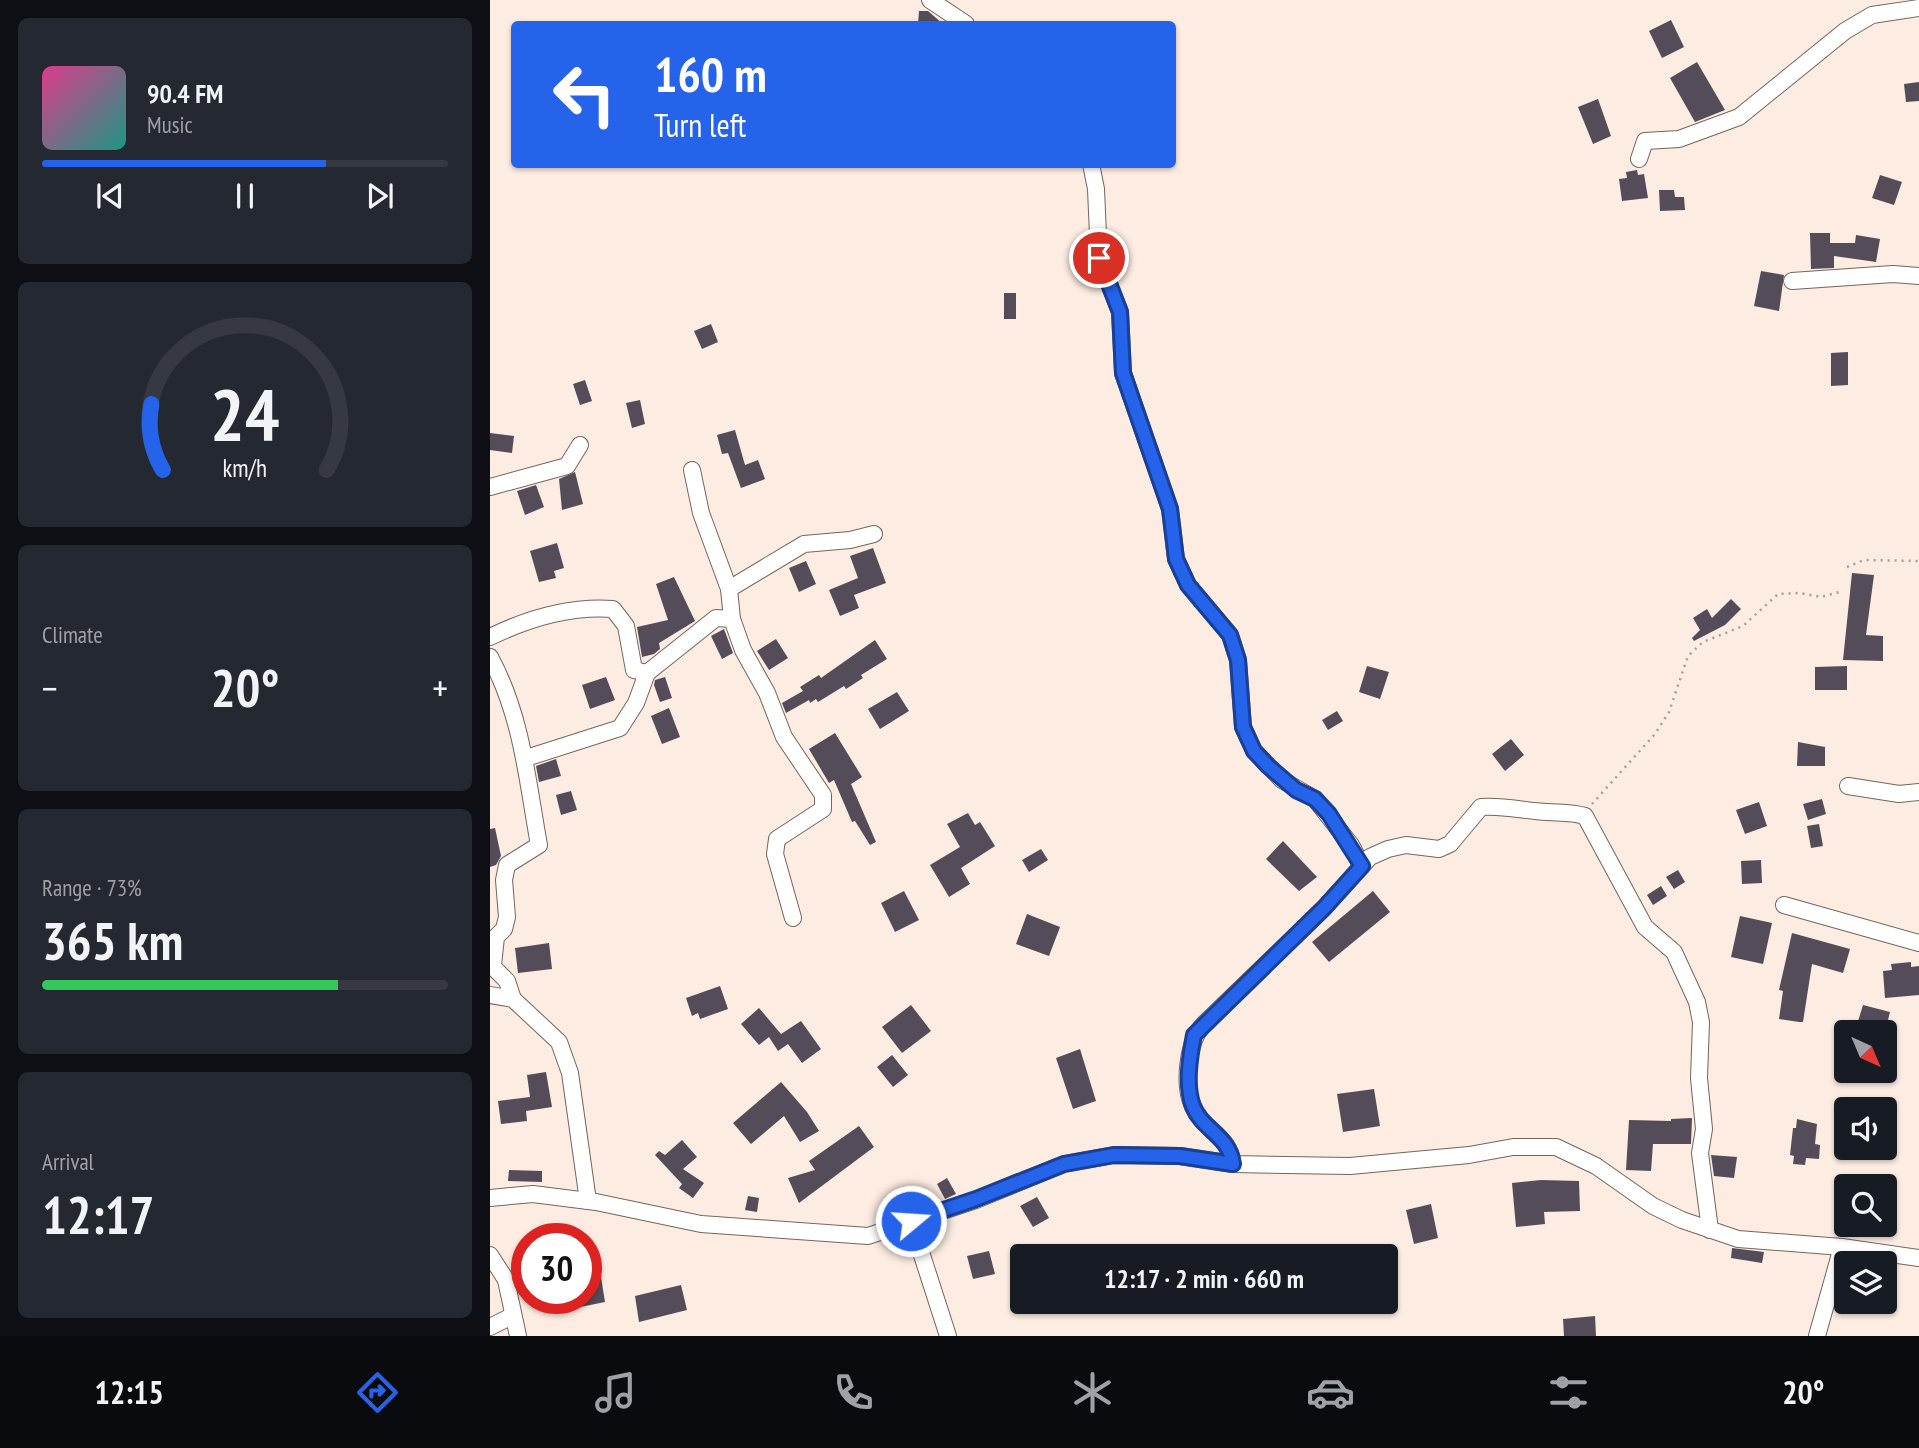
<!DOCTYPE html>
<html lang="en">
<head>
<meta charset="utf-8">
<style>
	body { margin:0; font-family:"PT Sans Narrow",sans-serif; background:#242831; color:#f1f3f6; height:100vh; display:flex; flex-direction:column; font-size:26px; white-space:nowrap }
	* { box-sizing:border-box; margin:0 }
	p { font-size:23px; color:#9ea1a6 }
	.icon { flex:none; width:38px; height:38px; fill:none; stroke:currentColor; stroke-width:2; stroke-linecap:round; stroke-linejoin:round }
	.map { position:relative; flex:1; overflow:hidden }
	.details { display:flex; flex-direction:column; gap:18px; padding:18px; background:#0d0f14; width:490px }
	.details>* { flex:none }
	.top-card { position:absolute; left:21px; top:21px; width:665px; height:147px; border-radius:7px; box-shadow:0 2px 5px #0004; background:#2563eb; color:#fff; overflow:hidden }
	.needle { width:46px; rotate:136deg }
	.controls { position:absolute; left:1344px; top:1020px; display:grid; gap:14px }
	.controls a { display:grid; place-items:center; width:63px; height:63px; border-radius:7px; background:#171b24; box-shadow:0 2px 5px #0004; font-size:35px }
	.speed { position:absolute; left:21px; top:1223px; display:flex; gap:14px; font-size:35px; font-weight:700; text-align:center }
	.speed>* { display:grid; place-content:center; width:91px; height:91px; border-radius:50%; background:#171b24; box-shadow:0 2px 5px #0004; line-height:1 }
	.speed .limit { border:10px solid #d22; background:#fff; color:#111 }
	.pin { position:absolute; display:grid; place-items:center; width:60px; height:60px; color:#fff; margin:-30px; border:4px solid #fff; border-radius:50%; box-shadow:0 2px 7px #0007 }
	.me { position:absolute; width:77px; margin:-38px; rotate:72deg; stroke-linejoin:round; filter:drop-shadow(0 0 5px #0008) }
	.turn { display:flex; align-items:center; gap:24px; height:147px; padding:0 28px; font-size:32px }
	.turn .icon { width:91px; height:91px; stroke-width:2.5 }
	.turn b { display:block; font-size:49px; line-height:60px }
	.big { font-size:52px; font-weight:700; line-height:1.1 }
	.details .tile { flex:1; display:flex; flex-direction:column; justify-content:center; gap:10px; min-width:0; padding:0 24px; border-radius:10px; background:#242831 }
	.details .dial { align-items:center; gap:0 }
	.dial svg { height:182px; overflow:visible; fill:none; stroke:#363941; stroke-width:7; stroke-linecap:round; text-anchor:middle }
	.dial text { fill:#f1f3f6; stroke:none }
	.song { display:flex; align-items:center; gap:21px }
	.cover { width:84px; height:84px; border-radius:10px; background:linear-gradient(135deg,hsl(330 70% 55%),hsl(170 70% 35%)) }
	.played { height:7px; border-radius:4px; background:linear-gradient(90deg,#2563eb 70%,#363941 70%) }
	.keys { display:flex; justify-content:space-around; direction:ltr }
	.heat { display:flex; justify-content:space-between; align-items:center; font-size:38px; direction:ltr }
	.charge { height:10px; border-radius:5px; background:linear-gradient(90deg,#34c759 73%,#363941 0) }
	.trip { position:absolute; left:520px; top:1244px; width:388px; height:70px; border-radius:7px; background:#171b24; box-shadow:0 2px 5px #0004; font-weight:700; line-height:70px; text-align:center }
	.tabs { display:flex; height:112px; justify-content:space-around; align-items:center; background:#090b0e; color:#9ea1a6 }
	.tabs .icon { width:49px; height:49px }
	.tabs .current { color:#2563eb }
	.tabs b { font-size:32px; color:#f1f3f6 }
	main { display:flex; flex:1; min-height:0 }
	.map>svg:first-child { display:block }
	.building { fill:#554c59 }
	.lines { fill:none; stroke-linecap:round; stroke-linejoin:round }
	.street-casing { stroke:#73665c; stroke-width:18 }
	.path { stroke:#a99d95; stroke-width:2.5; stroke-dasharray:2 5; stroke-linecap:butt }
	.street { stroke:#fff; stroke-width:16 }
	.route-casing { stroke:#184099; stroke-width:18 }
	.route { stroke:#2563eb; stroke-width:12 }
</style>
</head>
<body>
<main>
<section class="details">
<div class="tile">
<div class="song"><i class="cover"></i><div><b>90.4 FM</b><p>Music</p></div></div>
<div class="played"></div>
<div class="keys"><svg class="icon" aria-label="previous" viewBox="0 0 24 24"><path d="M18 5L8 12l10 7zM5 5v14"/></svg><svg class="icon" aria-label="pause" viewBox="0 0 24 24"><path d="M8 5v14M16 5v14"/></svg><svg class="icon" aria-label="next" viewBox="0 0 24 24"><path d="M6 5l10 7-10 7zM19 5v14"/></svg></div>
</div>
<div class="tile dial"><svg viewBox="0 0 100 80">
<path d="M14 69A42 42 0 1 1 86 69"/>
<path d="M14 69A42 42 0 0 1 9 40" stroke="#2563eb"/>
<text x="50" y="56" font-size="32" font-weight="700">24</text>
<text x="50" y="72" font-size="11">km/h</text>
</svg></div>
<div class="tile"><p>Climate</p>
<div class="heat"><a>−</a><b class="big">20°</b><a>+</a></div>
</div>
<div class="tile"><p>Range · 73%</p><b class="big">365 km</b><div class="charge"></div></div>
<div class="tile"><p>Arrival</p><b class="big">12:17</b></div>
</section>
<div class="map">
<svg width="1429" height="1336" viewBox="0 0 1429 1336">
	<rect width="100%" height="100%" fill="#fcece1"/>
	<!-- building -->
	<g class="building">
		<path d="M429 11H438L453 24H428Z"/>
		<path d="M1181 20 1194 47 1172 58 1159 31Z"/>
		<path d="M1207 62 1235 110 1205 122 1180 78Z"/>
		<path d="M1429 82V101L1416 102 1414 84Z"/>
		<path d="M1108 99 1121 136 1103 144 1088 107Z"/>
		<path d="M1147 170 1148 175 1154 174 1158 198 1132 201 1129 179 1137 178 1136 172Z"/>
		<path d="M1390 175 1412 182 1404 205 1382 198Z"/>
		<path d="M1169 190H1184L1185 197H1194L1195 210 1170 211Z"/>
		<path d="M1320 233H1340V243H1365L1366 235 1390 239 1386 262 1344 256V268L1321 269Z"/>
		<path d="M1271 271 1294 275 1289 311 1264 306Z"/>
		<rect x="514" y="293" width="12" height="26"/>
		<path d="M221 324 228 342 212 349 204 331Z"/>
		<path d="M1358 352V385L1341 386V353Z"/>
		<path d="M95 380 102 401 90 405 83 384Z"/>
		<path d="M150 400 155 424 142 428 136 403Z"/>
		<path d="M245 430 255 465 268 460 275 479 251 488 238 453 232 454 227 435Z"/>
		<path d="M0 433 24 436 22 453 0 450Z"/>
		<path d="M85 472 93 504 72 510 69 479Z"/>
		<path d="M46 485 54 507 35 515 27 491Z"/>
		<path d="M67 543 74 568 64 571 66 578 49 582 40 551Z"/>
		<path d="M383 548 396 583 364 595 369 608 350 616 339 590 368 578 360 556Z"/>
		<path d="M316 561 326 584 309 592 299 568Z"/>
		<path d="M1362 573 1384 575 1376 635 1393 636V661L1353 660Z"/>
		<path d="M184 577 205 621 169 643 170 649 164 654 152 657 147 627 178 620 166 584Z"/>
		<path d="M1241 599 1251 609 1235 625 1204 641 1202 638 1210 630 1203 618 1217 609 1222 618Z"/>
		<path d="M234 629 243 653 232 659 221 636Z"/>
		<path d="M286 639 298 658 279 670 267 651Z"/>
		<path d="M385 640 397 659 371 675 373 678 356 689 354 686 328 702 326 699 320 703 319 700 296 713 292 703 313 691 310 687 329 675 331 678Z"/>
		<path d="M877 666 899 672 890 699 869 692Z"/>
		<path d="M1357 666V690H1325V667Z"/>
		<path d="M116 677 125 700 100 709 92 685Z"/>
		<path d="M175 677 182 698 170 702 164 685 165 680Z"/>
		<path d="M407 692 419 711 390 729 378 709Z"/>
		<path d="M179 708 190 737 172 744 161 716Z"/>
		<path d="M847 711 853 721 838 730 832 720Z"/>
		<path d="M345 733 372 777 361 784 386 842 380 845 365 821 362 822 344 780 339 783 319 749Z"/>
		<path d="M1021 739 1034 755 1015 771 1002 754Z"/>
		<path d="M1308 742 1335 747V766H1307Z"/>
		<path d="M66 759 71 776 49 782 46 766Z"/>
		<path d="M81 791 87 810 71 815 66 795Z"/>
		<path d="M1332 799 1336 814 1318 820 1313 804Z"/>
		<path d="M1269 802 1277 826 1255 834 1246 810Z"/>
		<path d="M478 813 485 825 490 822 505 846 471 868 480 884 459 897 440 865 470 847 457 824Z"/>
		<path d="M1329 824 1333 846 1321 848 1317 826Z"/>
		<path d="M5 828 11 856 6 865 0 867V829Z"/>
		<path d="M793 841 827 877 809 891 776 859Z"/>
		<path d="M551 849 558 860 539 872 532 860Z"/>
		<path d="M1271 860 1272 883 1252 884 1251 861Z"/>
		<path d="M1188 870 1195 882 1184 889 1176 877Z"/>
		<path d="M1171 886 1177 896 1163 905 1157 895Z"/>
		<path d="M414 891 429 920 405 932 391 903Z"/>
		<path d="M883 891 900 912 839 962 822 942Z"/>
		<path d="M537 914 570 927 559 956 526 944Z"/>
		<path d="M1250 916 1282 923 1273 964 1241 957Z"/>
		<path d="M1302 933 1360 949 1353 973 1322 964 1313 1022H1309L1289 1019 1293 991 1289 990Z"/>
		<path d="M59 943 62 969 28 973 25 948Z"/>
		<path d="M1421 962V967L1429 966V995L1395 998 1393 971 1402 970 1401 964Z"/>
		<path d="M230 986 238 1009 210 1019 208 1013 202 1016 196 998Z"/>
		<path d="M421 1005 441 1031 412 1053 392 1027Z"/>
		<path d="M1373 1005 1400 1012 1395 1032 1366 1028Z"/>
		<path d="M269 1008 291 1034 311 1021 331 1049 312 1063 298 1044 288 1051 279 1037 269 1045 251 1024Z"/>
		<path d="M590 1049 606 1101 583 1109 566 1058Z"/>
		<path d="M402 1055 418 1075 403 1087 387 1067Z"/>
		<path d="M56 1072 62 1107 36 1111 37 1121 11 1124 8 1101 40 1097 37 1075Z"/>
		<path d="M291 1082 317 1112 329 1131 310 1142 294 1116 261 1144 243 1123Z"/>
		<path d="M884 1089 890 1126 853 1132 847 1094Z"/>
		<path d="M1202 1118 1201 1144H1163L1161 1171 1136 1170 1139 1120 1181 1121V1119Z"/>
		<path d="M1307 1119 1327 1124 1325 1144 1330 1145 1329 1159 1316 1158 1315 1165 1303 1164 1304 1156 1300 1155 1303 1128H1306Z"/>
		<path d="M369 1126 384 1147 309 1203 298 1178 325 1170 319 1161Z"/>
		<path d="M192 1140 207 1157 193 1169 214 1183 203 1198 189 1188 192 1184 165 1155 169 1151 175 1155Z"/>
		<path d="M1221 1155 1247 1157 1244 1178 1224 1176Z"/>
		<path d="M19 1170 52 1171V1182L18 1181Z"/>
		<path d="M457 1178 466 1194 455 1199 447 1184Z"/>
		<path d="M1051 1180 1089 1181 1090 1211 1054 1212 1055 1224 1026 1227 1022 1183Z"/>
		<path d="M258 1196 269 1198 267 1212 255 1210Z"/>
		<path d="M547 1197 559 1218 543 1227 530 1206Z"/>
		<path d="M941 1204 948 1238 924 1244 916 1210Z"/>
		<path d="M1242 1248 1274 1252 1272 1263 1241 1258Z"/>
		<path d="M499 1251 505 1274 483 1279 477 1256Z"/>
		<path d="M111 1277 115 1302 66 1312 65 1298H96V1280Z"/>
		<path d="M191 1285 197 1310 149 1322 145 1296Z"/>
		<path d="M1105 1316 1106 1336H1074L1073 1319Z"/>
	</g>
	<g class="lines">
		<defs>
			<g id="street">
				<path d="M440 0 476 24"/>
				<path d="M1149 159 1155 141 1189 139 1249 117 1355 31 1382 15 1429 8"/>
				<path d="M601 164 606 189 609 258 630 312 633 373 680 509 686 559 698 585 740 635 748 660 753 727 764 751 792 780 825 799 861 845 872 866"/>
				<path d="M1302 281 1403 274 1429 276"/>
				<path d="M202 470 211 513 239 589 242 619 253 650 277 693 294 737 333 795V809L287 839 285 854 303 918"/>
				<path d="M0 487 77 466 90 445"/>
				<path d="M239 589 314 544 360 540 384 534"/>
				<path d="M0 637C37 619 81 606 123 609L136 626 144 670 157 673 226 618 242 619"/>
				<path d="M0 657C32 716 37 779 49 845L17 865 14 880 17 917 14 929 6 937 3 965"/>
				<path d="M36 758 130 728 146 703 157 673"/>
				<path d="M1358 786 1409 794 1429 792"/>
				<path d="M1294 905 1429 943"/>
				<path d="M0 964 17 981 23 999"/>
				<path d="M0 995 23 999 69 1042 80 1073 98 1201"/>
				<path d="M743 1164C739 1135 714 1131 703 1107 693 1085 697 1042 714 1024L834 908 880 857 898 849 916 845 949 849 960 844 991 807C1014 805 1034 811 1057 812 1070 813 1081 812 1095 816L1155 927 1184 952 1207 1002 1211 1022 1209 1078 1214 1129 1210 1153 1220 1230"/>
				<path d="M0 1198 43 1194 106 1202 211 1224 378 1236 486 1200 574 1164 624 1155 690 1156 743 1164 860 1166 979 1155 1023 1147H1066L1106 1166 1163 1206 1192 1220 1248 1239 1352 1247 1429 1258"/>
				<path d="M421 1221 458 1336"/>
				<path d="M0 1255 16 1280 28 1336"/>
				<path d="M0 1327 22 1316"/>
				<path d="M1327 1336 1352 1247"/>
			</g>
		</defs>
		<!-- street casing -->
		<use href="#street" class="street-casing"/>
		<!-- path -->
		<g class="path">
			<path d="M1357 567 1374 560 1429 561"/>
			<path d="M1102 804 1165 734 1179 712 1198 656 1213 642 1253 626 1288 594 1310 593 1331 597 1353 591"/>
		</g>
		<!-- street -->
		<use href="#street" class="street"/>
	</g>
	<g class="lines">
		<defs>
			<path id="route" d="M421 1221 486 1199 574 1164 624 1155 690 1156 743 1164C739 1135 712 1130 703 1106 695 1085 700 1056 704 1035L834 908 872 866 839 814 825 799 806 790 778 766 764 751 753 727 748 660 740 635 698 585 686 559 680 509 633 373 630 312 609 258"/>
		</defs>
		<!-- route casing -->
		<use href="#route" class="route-casing"/>
		<!-- route -->
		<use href="#route" class="route"/>
	</g>
</svg>
<div class="controls">
<a><svg class="needle" viewBox="-14 -14 28 28"><path d="M0-13l5 13h-10z" fill="#e53935"/><path d="M0 13l5-13h-10z" fill="#9ea1a6"/></svg></a>
<a><svg class="icon" aria-label="sound" viewBox="0 0 24 24"><path d="M4 9h4l5-4v14l-5-4H4zM17 9q2 3 0 6"/></svg></a>
<a><svg class="icon" aria-label="search" viewBox="0 0 24 24"><circle cx="10" cy="10" r="6"/><path d="M15 15l6 6"/></svg></a>
<a><svg class="icon" aria-label="layers" viewBox="0 0 24 24"><path d="M12 4l9 5-9 5-9-5zM3 14l9 5 9-5"/></svg></a>
</div>
<div class="speed"><div class="limit">30</div></div>
<div class="pin" style="left:609px;top:258px;background:#d93025"><svg class="icon" aria-label="arrive" viewBox="0 0 24 24"><path d="M6 21V4h12l-3 4 3 4H6"/></svg></div>
<svg class="me" style="left:421px;top:1221px" viewBox="-20 -20 40 40"><circle r="17" fill="#2563eb" stroke="#fff" stroke-width="3"/><path d="M0-11L8 9 0 5-8 9z" fill="#fff"/></svg>
<div class="trip">12:17 · 2 min · 660 m</div>
<div class="top-card">
<div class="turn"><svg class="icon" aria-label="left" viewBox="0 0 24 24"><path d="M17 20v-9H6M10 6l-5 5 5 5"/></svg><div><b>160 m</b>Turn left</div></div>
</div>
</div>
</main>
<nav class="tabs">
<b>12:15</b>
<svg class="icon current" aria-label="directions" viewBox="0 0 24 24"><path d="M12 3l9 9-9 9-9-9zM9 14v-3h6M13 9l2 2-2 2"/></svg>
<svg class="icon" aria-label="music" viewBox="0 0 24 24"><path d="M9 18V5l10-2v13"/><circle cx="6" cy="18" r="3"/><circle cx="16" cy="16" r="3"/></svg>
<svg class="icon" aria-label="phone" viewBox="0 0 24 24"><path d="M5 4h4l2 5-3 2q2 4 5 5l2-3 5 2v4C11 20 4 13 5 4z"/></svg>
<svg class="icon" aria-label="climate" viewBox="0 0 24 24"><path d="M12 3v18M4 7l16 10M4 17L20 7"/></svg>
<svg class="icon" aria-label="car" viewBox="0 0 24 24"><path d="M5 17H2v-5l4-1 3-4h7l3 4 3 1v5h-3M9 17h6M6 11h13"/><circle cx="7" cy="17" r="2"/><circle cx="17" cy="17" r="2"/></svg>
<svg class="icon" aria-label="filters" viewBox="0 0 24 24"><path d="M4 7h16M4 17h16"/><circle cx="9" cy="7" r="2"/><circle cx="15" cy="17" r="2"/></svg>
<b>20°</b>
</nav>
</body>
</html>
